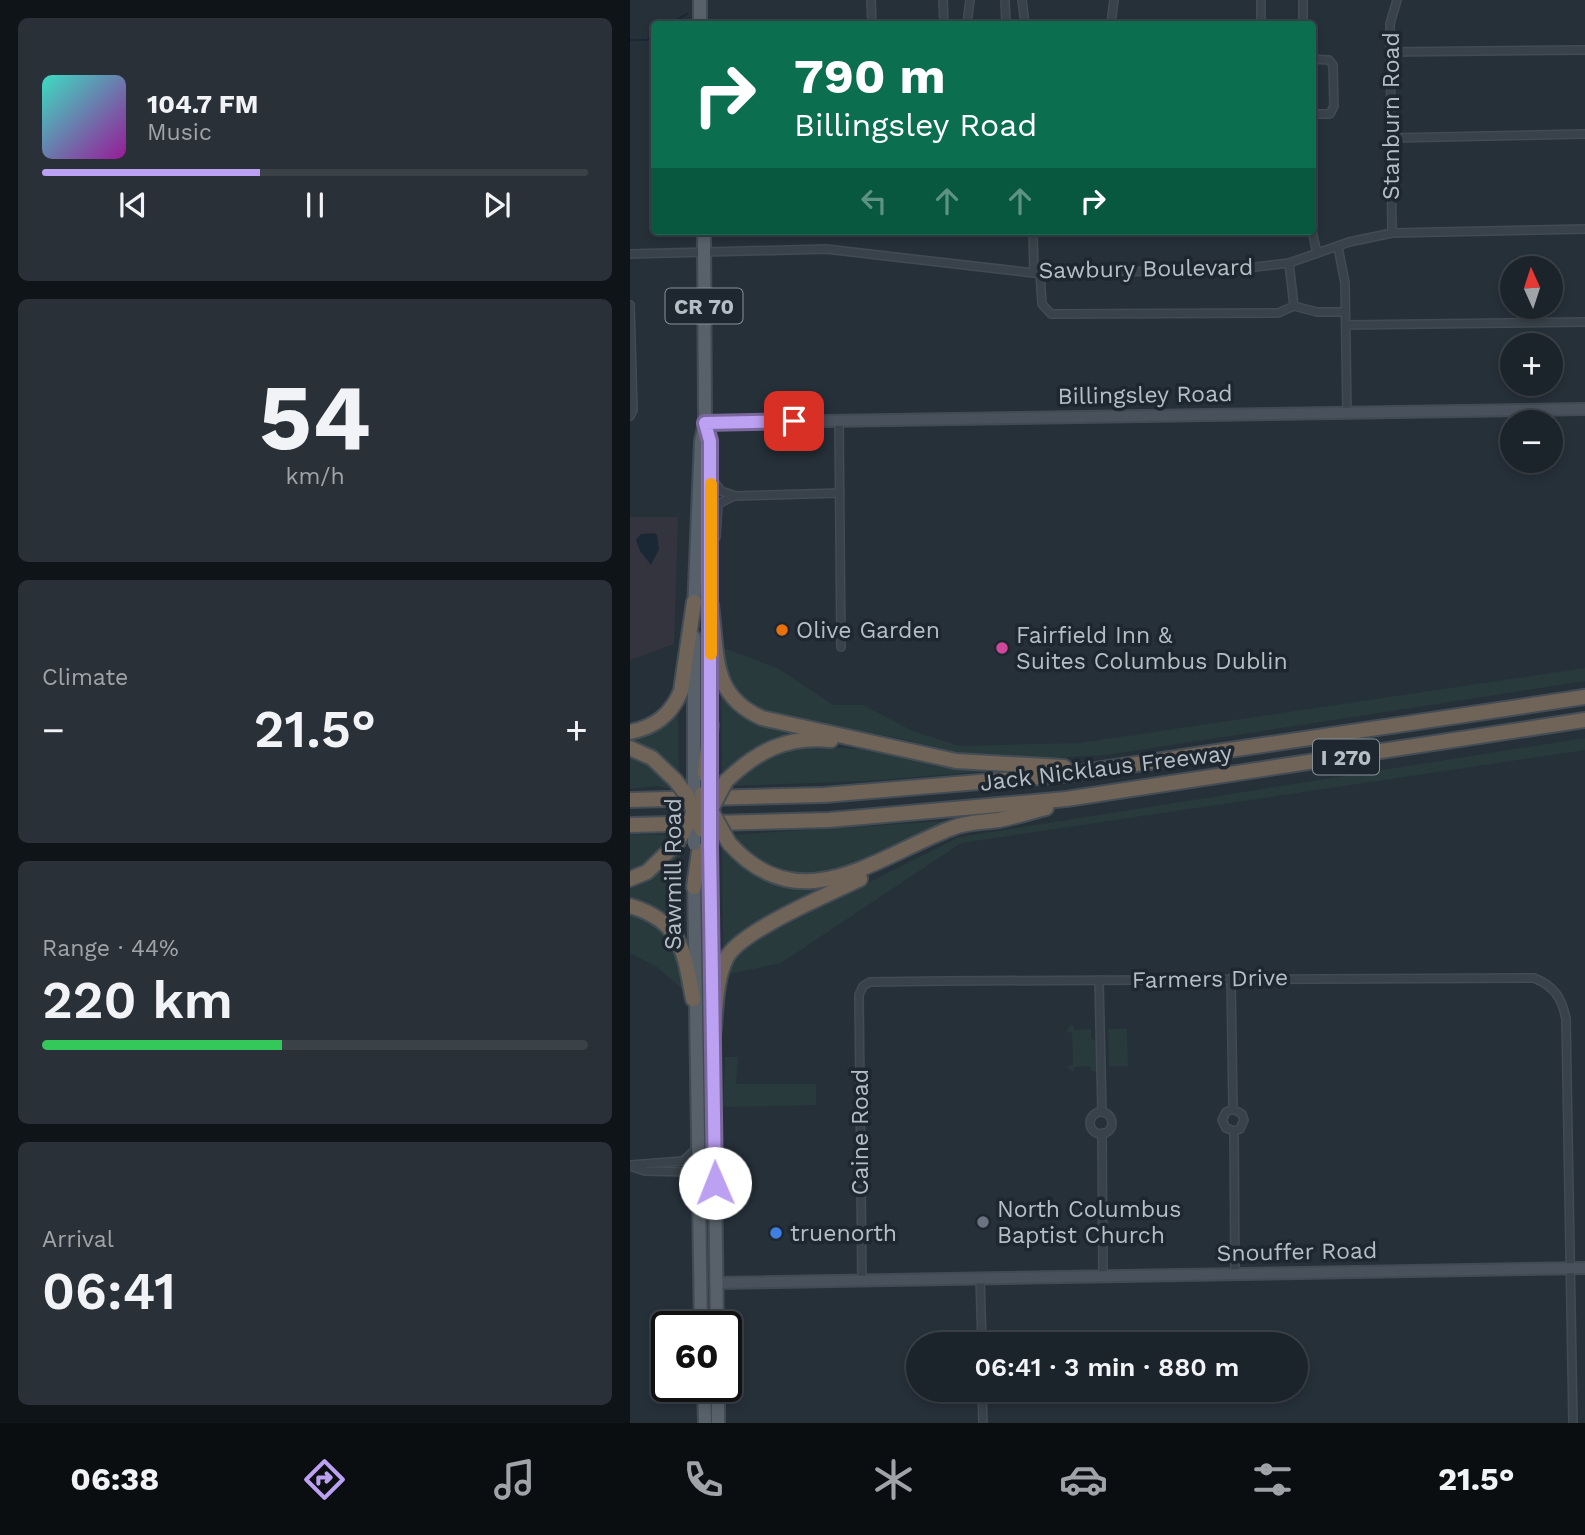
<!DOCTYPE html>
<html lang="en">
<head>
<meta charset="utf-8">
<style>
	body { margin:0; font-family:"Work Sans",sans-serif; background:#293037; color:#f1f3f6; height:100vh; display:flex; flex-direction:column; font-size:26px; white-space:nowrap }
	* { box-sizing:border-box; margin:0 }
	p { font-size:23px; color:#a0a4a9 }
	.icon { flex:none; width:38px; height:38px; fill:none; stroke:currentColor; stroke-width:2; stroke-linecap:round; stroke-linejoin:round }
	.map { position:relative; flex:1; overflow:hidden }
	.drawer { display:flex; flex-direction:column; gap:18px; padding:18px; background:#0f1418; width:630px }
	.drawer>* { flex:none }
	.banner { position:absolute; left:21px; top:21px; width:665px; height:214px; border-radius:7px; box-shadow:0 4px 10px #0003,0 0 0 2px #3a4147; background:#0b6e4f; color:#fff; overflow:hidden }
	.needle { width:46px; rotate:357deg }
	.buttons { position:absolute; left:870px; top:256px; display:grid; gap:14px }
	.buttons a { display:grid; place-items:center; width:63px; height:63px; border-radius:50%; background:#1c242b; box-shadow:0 4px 10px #0003,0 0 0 2px #3a4147; font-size:35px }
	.speed { position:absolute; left:21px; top:1311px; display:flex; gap:14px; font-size:35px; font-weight:700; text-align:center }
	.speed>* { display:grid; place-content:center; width:91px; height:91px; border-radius:50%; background:#1c242b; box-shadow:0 4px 10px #0003,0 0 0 2px #3a4147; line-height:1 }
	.speed .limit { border:4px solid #111; border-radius:10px; background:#fff; color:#111 }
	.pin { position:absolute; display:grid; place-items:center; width:60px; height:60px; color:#fff; margin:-30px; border-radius:14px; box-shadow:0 4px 10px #0006 }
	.me { position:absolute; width:77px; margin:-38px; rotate:359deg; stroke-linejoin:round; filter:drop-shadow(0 0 5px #0008) }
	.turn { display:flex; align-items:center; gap:24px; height:147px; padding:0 28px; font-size:32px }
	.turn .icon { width:91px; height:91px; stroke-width:2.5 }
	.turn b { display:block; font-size:49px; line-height:60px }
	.lanes { display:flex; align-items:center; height:66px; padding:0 28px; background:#0003; justify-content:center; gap:35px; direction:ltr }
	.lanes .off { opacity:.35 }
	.big { font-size:52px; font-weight:600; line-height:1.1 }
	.drawer .widget { flex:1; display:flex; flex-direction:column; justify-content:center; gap:10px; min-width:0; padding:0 24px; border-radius:10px; background:#293037 }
	.drawer .dial { align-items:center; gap:0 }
	.dial b { font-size:91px; line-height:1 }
	.song { display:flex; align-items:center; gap:21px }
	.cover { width:84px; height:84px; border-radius:10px; background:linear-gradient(135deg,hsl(170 70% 55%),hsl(300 70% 35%)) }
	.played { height:7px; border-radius:4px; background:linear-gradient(90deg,#bca0f2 40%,#3a4147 40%) }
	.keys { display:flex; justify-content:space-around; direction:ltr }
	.heat { display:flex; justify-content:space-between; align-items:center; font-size:38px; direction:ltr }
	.charge { height:10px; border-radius:5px; background:linear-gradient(90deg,#34c759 44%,#3a4147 0) }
	.trip { position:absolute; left:276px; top:1332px; width:402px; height:70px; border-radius:35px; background:#1c242b; box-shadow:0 4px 10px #0003,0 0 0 2px #3a4147; font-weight:600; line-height:70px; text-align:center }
	.dock { display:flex; height:112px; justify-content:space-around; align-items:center; background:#0b0e11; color:#a0a4a9 }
	.dock .icon { width:49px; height:49px }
	.dock .current { color:#bca0f2 }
	.dock b { font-size:32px; color:#f1f3f6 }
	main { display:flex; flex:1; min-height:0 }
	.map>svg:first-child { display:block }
	.medical { fill:#34343f }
	.green { fill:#283a3b }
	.water { fill:#1a2836 }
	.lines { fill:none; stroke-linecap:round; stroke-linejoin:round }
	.stream { stroke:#1a2836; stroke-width:2 }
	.street-casing { stroke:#424b53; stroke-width:10 }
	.secondary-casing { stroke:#424b53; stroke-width:14 }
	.primary-casing { stroke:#424b53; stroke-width:16 }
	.highway-casing { stroke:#444d55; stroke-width:18 }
	.street { stroke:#39424a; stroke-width:7 }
	.secondary { stroke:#48515c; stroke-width:10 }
	.primary { stroke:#58616a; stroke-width:12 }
	.highway { stroke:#6f6457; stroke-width:14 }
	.primary-bridge-casing { stroke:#424b53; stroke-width:16; stroke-linecap:butt }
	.highway-bridge-casing { stroke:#444d55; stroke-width:18; stroke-linecap:butt }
	.primary-bridge { stroke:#58616a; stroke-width:12 }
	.highway-bridge { stroke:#6f6457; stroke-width:14 }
	.route-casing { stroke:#7a689d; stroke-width:18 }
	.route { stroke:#bca0f2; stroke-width:12 }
	.slow { stroke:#f59e0b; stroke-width:12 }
	.food-dot { fill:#e8710a; stroke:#1e272f; stroke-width:2.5 }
	.hotel-dot { fill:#d1479c; stroke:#1e272f; stroke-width:2.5 }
	.worship-dot { fill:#6b7280; stroke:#1e272f; stroke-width:2.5 }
	.shop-dot { fill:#3f7fe0; stroke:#1e272f; stroke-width:2.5 }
	.labels { text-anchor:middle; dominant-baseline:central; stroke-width:7; stroke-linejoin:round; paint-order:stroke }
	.shield { fill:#1e272f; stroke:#889098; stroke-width:2 }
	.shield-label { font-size:21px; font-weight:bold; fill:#b5bdc5 }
	.street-label { font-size:23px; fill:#b5bdc5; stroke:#1e272f }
	.poi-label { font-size:23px; fill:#b5bdc5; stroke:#1e272f; text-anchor:start }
</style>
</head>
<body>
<main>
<section class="drawer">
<div class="widget">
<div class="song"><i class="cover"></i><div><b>104.7 FM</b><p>Music</p></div></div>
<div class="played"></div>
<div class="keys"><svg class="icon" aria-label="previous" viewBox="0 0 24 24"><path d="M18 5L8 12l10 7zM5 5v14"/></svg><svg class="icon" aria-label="pause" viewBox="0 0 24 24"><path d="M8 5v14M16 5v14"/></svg><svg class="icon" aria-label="next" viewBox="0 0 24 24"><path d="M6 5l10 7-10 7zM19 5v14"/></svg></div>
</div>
<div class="widget dial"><b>54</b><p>km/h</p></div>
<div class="widget"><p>Climate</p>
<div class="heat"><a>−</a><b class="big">21.5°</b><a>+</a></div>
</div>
<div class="widget"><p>Range · 44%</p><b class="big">220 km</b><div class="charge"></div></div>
<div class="widget"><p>Arrival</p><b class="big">06:41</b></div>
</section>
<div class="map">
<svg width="955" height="1423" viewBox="0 0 955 1423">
	<rect width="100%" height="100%" fill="#263039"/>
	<!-- medical -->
	<path class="medical" d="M0 517H48L44 644 0 660Z"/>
	<!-- green -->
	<g class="green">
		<path d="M91 647 149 669 203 705H233L283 731 329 746 449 743 955 668V681L477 755 404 759 327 753 273 739 134 713C99 697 96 683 91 647Z"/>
		<path d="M91 691 111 715 166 730 124 747 92 773Z"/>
		<path d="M48 705 49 773 32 759 0 742V736Z"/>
		<path d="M955 738V750L331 843 151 963 95 975 98 965 113 946 329 837Z"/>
		<path d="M180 747 232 749 359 771 239 781 99 786C123 759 145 752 180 747Z"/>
		<path d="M0 756 26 769 43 789 27 786 0 789Z"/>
		<path d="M316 821 317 824C257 843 197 899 133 863 120 856 110 844 99 835Z"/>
		<path d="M0 834 43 835 44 837 20 860 0 871Z"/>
		<path d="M92 846C121 880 158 890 202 887L93 956Z"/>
		<path d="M50 850 51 936 0 902V884L22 875Z"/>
		<path d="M0 911C47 928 47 943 52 989L27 967 0 953Z"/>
		<path d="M442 1024 445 1030 461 1029V1038L466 1041V1071H461L460 1066 445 1067 443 1072 437 1067 443 1064 442 1033 436 1031Z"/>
		<path d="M478 1029H497L498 1066H479Z"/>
		<path d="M95 1057H108L106 1084H186V1105L93 1107Z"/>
	</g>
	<!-- water -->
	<path class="water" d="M24 533 27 535 29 549 21 565 10 551 6 540 11 534Z"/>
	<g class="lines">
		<!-- stream -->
		<g class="stream">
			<path d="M40 24 57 14"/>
			<path d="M0 40H17L24 35"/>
		</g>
		<defs>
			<g id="street">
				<path d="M241 0 242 24"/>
				<path d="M313 0 314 24"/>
				<path d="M375 0 376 24"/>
				<path d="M392 0 395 24"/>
				<path d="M631 0V24"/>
				<path d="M673 0V24"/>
				<path d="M337 24 340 0"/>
				<path d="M481 24 484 0"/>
				<path d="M759 52 955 50"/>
				<path d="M682 59 699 60 703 65 704 106 700 114H682"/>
				<path d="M760 138 955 134"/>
				<path d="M403 231 404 273"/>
				<path d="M682 231 687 253"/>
				<path d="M762 233 760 24 767 0"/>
				<path d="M708 247 715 283 717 413"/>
				<path d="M0 254 196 249 404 273 600 270 659 263 719 242 762 233 955 229"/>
				<path d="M659 263 664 306"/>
				<path d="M410 273 412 304 421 314 648 313 664 306 687 312H715"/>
				<path d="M0 305 3 410 0 416"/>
				<path d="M716 325 955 322"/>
				<path d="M209 421 211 647"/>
				<path d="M83 480 91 491 103 495"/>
				<path d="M86 537 88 504 104 496 210 493"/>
				<path d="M601 978 603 1109"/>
				<path d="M469 980 472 1112"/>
				<path d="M603 1109 596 1112 592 1120 596 1128 604 1131"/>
				<path d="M603 1109 612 1114 614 1120 610 1129 604 1131"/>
				<circle cx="471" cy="1123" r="11"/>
				<path d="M604 1131 605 1274"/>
				<path d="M472 1133 473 1275"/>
				<path d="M0 1165 53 1161 66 1149"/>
				<path d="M0 1166 15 1171 57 1172 67 1182"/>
				<path d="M350 1277 352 1344"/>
				<path d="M232 1281 229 995 233 986 240 982 313 981 904 978C924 986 932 998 936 1019L943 1423"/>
				<path d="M352 1390 353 1423"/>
			</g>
			<g id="secondary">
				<path d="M75 423 955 409"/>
				<path d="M85 1283 955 1268"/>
			</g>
			<g id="primary">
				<path d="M70 0V24"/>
				<path d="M75 423 80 441 81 614"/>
				<path d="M64 611 71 441 75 423 74 231"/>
				<path d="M64 637V780"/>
				<path d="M80 733 81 650"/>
				<path d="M80 844 82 994"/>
				<path d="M64 879 71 1326"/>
				<path d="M83 1026 87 1326"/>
				<path d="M74 1386 75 1423"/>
				<path d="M88 1386V1423"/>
			</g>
			<g id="highway">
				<path d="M81 605C88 655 80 695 132 718L326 761 434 767"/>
				<path d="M0 732C25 727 41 715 51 691L64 602"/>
				<path d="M0 748 22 758 45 780"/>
				<path d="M96 781C126 752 157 735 201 740"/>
				<path d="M72 793 81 725"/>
				<path d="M0 800 194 795 432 775 955 697"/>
				<path d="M0 825 199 820 436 799 955 720"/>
				<path d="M99 843C170 923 246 857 322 828 336 822 353 822 369 820 385 817 400 812 416 808"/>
				<path d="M0 879 17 872 47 843"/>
				<path d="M64 887 72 830"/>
				<path d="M0 906C52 921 54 952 63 999"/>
				<path d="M83 1036C86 1012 85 979 97 957 112 930 200 894 230 879"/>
			</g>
		</defs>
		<!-- street casing -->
		<use href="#street" class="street-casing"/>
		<!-- secondary casing -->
		<use href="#secondary" class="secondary-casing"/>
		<!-- primary casing -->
		<use href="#primary" class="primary-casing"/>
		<!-- highway casing -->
		<use href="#highway" class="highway-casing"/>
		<!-- street -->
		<use href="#street" class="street"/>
		<!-- secondary -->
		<use href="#secondary" class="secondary"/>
		<!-- primary -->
		<use href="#primary" class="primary"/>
		<!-- highway -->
		<use href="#highway" class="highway"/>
		<defs>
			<g id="primary-bridge">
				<path d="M64 844V780"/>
				<path d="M80 844V779"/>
			</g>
			<g id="highway-bridge">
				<path d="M45 780 56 794 72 830"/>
				<path d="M72 794 99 843"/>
				<path d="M77 817 96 781"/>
				<path d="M47 843 68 805"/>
			</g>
		</defs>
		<!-- primary-bridge casing -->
		<use href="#primary-bridge" class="primary-bridge-casing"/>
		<!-- highway-bridge casing -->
		<use href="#highway-bridge" class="highway-bridge-casing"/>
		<!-- primary-bridge -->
		<use href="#primary-bridge" class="primary-bridge"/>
		<!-- highway-bridge -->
		<use href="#highway-bridge" class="highway-bridge"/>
	</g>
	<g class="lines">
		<defs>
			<path id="route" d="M85 1183 80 844V441L75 423 164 421"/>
		</defs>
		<!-- route casing -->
		<use href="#route" class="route-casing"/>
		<!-- route -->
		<use href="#route" class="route"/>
		<!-- slow -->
		<path class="slow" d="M81 484V654"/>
	</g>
	<!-- markers -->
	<circle class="food-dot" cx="152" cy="630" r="7"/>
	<circle class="hotel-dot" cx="372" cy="648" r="7"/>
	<circle class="worship-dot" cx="353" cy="1222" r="7"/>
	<circle class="shop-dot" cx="146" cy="1233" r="7"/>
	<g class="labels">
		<!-- shield labels -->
		<g class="shield">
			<rect x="35.5" y="288.5" width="77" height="35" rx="5"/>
			<rect x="683" y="739.5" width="66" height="35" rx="5"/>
		</g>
		<g class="shield-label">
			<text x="74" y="306">CR 70</text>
			<text x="716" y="757">I 270</text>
		</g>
		<!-- street labels -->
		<g class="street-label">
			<text transform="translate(761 116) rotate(-90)">Stanburn Road</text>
			<text transform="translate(516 269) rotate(-1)">Sawbury Boulevard</text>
			<text transform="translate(515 395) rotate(-1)">Billingsley Road</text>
			<text transform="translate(476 768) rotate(-7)">Jack Nicklaus Freeway</text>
			<text transform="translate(43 874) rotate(-90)">Sawmill Road</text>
			<text transform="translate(580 979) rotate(-1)">Farmers Drive</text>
			<text transform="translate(230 1132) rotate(-90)">Caine Road</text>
			<text transform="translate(667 1252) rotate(-1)">Snouffer Road</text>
		</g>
		<!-- poi labels -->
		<g class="poi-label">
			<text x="166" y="630">Olive Garden</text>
			<text x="386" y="635">Fairfield Inn &amp;<tspan x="386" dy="26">Suites Columbus Dublin</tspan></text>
			<text x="367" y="1209">North Columbus<tspan x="367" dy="26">Baptist Church</tspan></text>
			<text x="160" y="1233">truenorth</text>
		</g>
	</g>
</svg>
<div class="buttons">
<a><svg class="needle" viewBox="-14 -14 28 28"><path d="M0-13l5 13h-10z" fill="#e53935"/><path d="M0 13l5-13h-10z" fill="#a0a4a9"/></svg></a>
<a>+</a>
<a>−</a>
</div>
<div class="speed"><div class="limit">60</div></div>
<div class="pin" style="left:164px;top:421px;background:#d93025"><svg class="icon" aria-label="arrive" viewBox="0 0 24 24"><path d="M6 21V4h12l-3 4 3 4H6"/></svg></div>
<svg class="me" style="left:85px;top:1183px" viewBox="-20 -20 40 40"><circle r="19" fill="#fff"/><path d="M0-13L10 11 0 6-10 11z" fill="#bca0f2"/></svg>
<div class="trip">06:41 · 3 min · 880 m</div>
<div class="banner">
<div class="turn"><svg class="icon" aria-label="right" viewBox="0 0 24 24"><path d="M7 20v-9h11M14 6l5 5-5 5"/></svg><div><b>790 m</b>Billingsley Road</div></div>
<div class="lanes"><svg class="icon off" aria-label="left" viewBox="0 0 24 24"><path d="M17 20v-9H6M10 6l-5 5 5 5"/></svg><svg class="icon off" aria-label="ahead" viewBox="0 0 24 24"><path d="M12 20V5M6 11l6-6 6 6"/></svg><svg class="icon off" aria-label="ahead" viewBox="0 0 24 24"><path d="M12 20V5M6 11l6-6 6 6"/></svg><svg class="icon" aria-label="right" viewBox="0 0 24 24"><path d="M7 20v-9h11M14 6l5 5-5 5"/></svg></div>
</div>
</div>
</main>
<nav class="dock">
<b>06:38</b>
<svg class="icon current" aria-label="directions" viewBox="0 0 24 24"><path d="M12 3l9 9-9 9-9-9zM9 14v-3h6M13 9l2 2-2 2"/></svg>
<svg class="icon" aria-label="music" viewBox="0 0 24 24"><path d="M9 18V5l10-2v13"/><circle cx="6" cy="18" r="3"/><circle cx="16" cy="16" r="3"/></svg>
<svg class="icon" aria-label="phone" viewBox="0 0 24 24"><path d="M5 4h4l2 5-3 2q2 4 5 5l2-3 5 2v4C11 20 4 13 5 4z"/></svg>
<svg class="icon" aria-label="climate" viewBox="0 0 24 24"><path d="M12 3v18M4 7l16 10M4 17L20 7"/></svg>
<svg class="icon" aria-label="car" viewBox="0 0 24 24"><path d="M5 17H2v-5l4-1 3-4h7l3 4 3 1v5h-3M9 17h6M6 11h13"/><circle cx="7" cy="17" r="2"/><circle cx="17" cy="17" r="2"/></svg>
<svg class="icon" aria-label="filters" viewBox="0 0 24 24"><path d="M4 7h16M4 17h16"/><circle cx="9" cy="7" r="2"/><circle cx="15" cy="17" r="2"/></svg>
<b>21.5°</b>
</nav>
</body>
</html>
